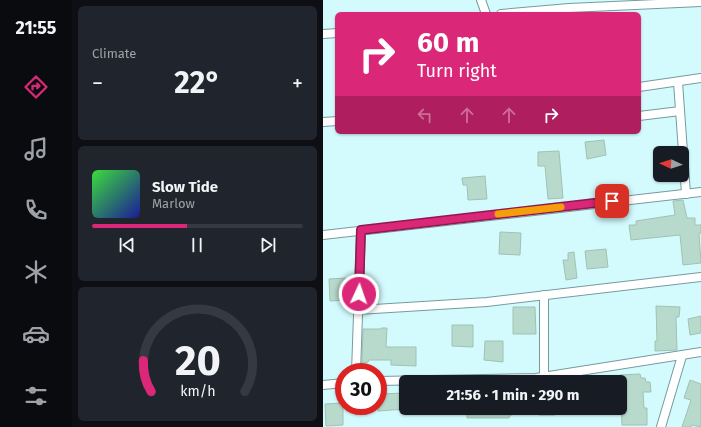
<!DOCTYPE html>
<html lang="en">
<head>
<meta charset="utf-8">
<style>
	body { margin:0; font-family:"Fira Sans",sans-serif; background:#20242c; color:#f1f3f6; height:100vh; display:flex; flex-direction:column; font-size:15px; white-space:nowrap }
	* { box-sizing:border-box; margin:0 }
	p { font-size:13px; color:#9ea1a6 }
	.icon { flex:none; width:22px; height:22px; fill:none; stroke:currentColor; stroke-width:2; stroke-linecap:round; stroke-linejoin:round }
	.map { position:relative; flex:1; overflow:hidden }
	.side { display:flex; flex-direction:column; gap:6px; padding:6px; background:#0d0f14; width:251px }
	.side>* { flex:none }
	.banner { position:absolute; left:12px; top:12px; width:306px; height:122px; border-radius:6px; box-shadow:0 1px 3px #0004; background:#db2777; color:#fff; overflow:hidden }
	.needle { width:26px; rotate:273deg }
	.tools { position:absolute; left:330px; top:146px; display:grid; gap:8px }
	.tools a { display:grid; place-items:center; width:36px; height:36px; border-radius:6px; background:#171b24; box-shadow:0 1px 3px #0004; font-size:20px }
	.speed { position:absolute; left:12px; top:363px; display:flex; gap:8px; font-size:20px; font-weight:700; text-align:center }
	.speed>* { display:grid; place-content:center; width:52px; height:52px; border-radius:50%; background:#171b24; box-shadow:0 1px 3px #0004; line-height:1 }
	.speed .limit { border:6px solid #d22; background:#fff; color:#111 }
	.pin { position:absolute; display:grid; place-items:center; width:34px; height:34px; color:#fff; margin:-17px; border-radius:8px; box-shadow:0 2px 6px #0006 }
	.me { position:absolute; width:44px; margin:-22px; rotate:3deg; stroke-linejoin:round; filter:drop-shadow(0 0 3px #0008) }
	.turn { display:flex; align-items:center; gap:14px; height:84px; padding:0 16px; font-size:18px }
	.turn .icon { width:52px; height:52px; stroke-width:2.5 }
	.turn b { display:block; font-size:28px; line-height:34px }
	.lanes { display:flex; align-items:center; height:38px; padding:0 16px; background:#0003; justify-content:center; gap:20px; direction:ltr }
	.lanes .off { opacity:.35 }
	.big { font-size:30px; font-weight:700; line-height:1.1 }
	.side .tile { flex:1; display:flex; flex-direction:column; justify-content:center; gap:6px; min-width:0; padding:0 14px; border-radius:6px; background:#20242c }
	.side .dial { align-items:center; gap:0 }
	.dial svg { height:104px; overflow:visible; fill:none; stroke:#363941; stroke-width:7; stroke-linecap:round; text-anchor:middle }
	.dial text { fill:#f1f3f6; stroke:none }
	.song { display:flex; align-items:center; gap:12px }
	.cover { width:48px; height:48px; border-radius:6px; background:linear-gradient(135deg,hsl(120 70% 55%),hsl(240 70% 35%)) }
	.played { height:4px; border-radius:2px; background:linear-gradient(90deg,#db2777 45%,#363941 45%) }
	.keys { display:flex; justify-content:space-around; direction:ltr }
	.heat { display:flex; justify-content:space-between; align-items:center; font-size:22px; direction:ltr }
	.trip { position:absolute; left:76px; top:375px; width:228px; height:40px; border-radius:6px; background:#171b24; box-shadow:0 1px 3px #0004; font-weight:700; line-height:40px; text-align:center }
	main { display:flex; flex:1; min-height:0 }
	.tab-bar { display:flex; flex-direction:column; width:72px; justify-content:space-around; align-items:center; background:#090b0e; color:#9ea1a6 }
	.tab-bar .icon { width:28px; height:28px }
	.tab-bar .selected { color:#db2777 }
	.tab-bar b { font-size:18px; color:#f1f3f6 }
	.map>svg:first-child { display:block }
	.building { fill:#b8dacc; stroke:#a0c2b4 }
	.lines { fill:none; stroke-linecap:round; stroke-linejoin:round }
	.minor-casing { stroke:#769b9e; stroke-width:10 }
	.minor { stroke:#fff; stroke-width:8 }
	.route-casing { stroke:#8e194d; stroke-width:10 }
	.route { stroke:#db2777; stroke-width:7 }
	.slow { stroke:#f59e0b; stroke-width:7 }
</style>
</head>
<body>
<main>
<nav class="tab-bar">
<b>21:55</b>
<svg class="icon selected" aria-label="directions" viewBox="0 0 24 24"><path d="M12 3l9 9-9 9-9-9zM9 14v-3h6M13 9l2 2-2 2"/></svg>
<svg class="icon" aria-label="music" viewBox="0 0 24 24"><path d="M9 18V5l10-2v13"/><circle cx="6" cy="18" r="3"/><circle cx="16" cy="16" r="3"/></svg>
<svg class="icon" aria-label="phone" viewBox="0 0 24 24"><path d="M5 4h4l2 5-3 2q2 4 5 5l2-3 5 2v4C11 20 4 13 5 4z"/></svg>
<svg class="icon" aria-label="climate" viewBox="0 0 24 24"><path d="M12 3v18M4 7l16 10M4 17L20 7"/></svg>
<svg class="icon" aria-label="car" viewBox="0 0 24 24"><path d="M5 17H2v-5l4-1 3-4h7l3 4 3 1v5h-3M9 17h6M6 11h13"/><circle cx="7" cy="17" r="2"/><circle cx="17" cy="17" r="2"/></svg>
<svg class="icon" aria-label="filters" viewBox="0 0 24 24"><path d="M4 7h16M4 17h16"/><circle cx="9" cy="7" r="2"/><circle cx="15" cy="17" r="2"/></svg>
</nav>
<section class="side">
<div class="tile"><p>Climate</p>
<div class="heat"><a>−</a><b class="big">22°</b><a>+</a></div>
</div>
<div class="tile">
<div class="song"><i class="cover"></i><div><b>Slow Tide</b><p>Marlow</p></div></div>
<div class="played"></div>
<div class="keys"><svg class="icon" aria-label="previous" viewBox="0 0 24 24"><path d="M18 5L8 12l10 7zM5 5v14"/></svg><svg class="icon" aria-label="pause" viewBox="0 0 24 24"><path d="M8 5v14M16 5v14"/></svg><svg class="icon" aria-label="next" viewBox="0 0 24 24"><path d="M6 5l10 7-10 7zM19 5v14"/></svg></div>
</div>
<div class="tile dial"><svg viewBox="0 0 100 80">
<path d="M14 69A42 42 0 1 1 86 69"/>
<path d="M14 69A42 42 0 0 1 8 45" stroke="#db2777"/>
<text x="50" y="56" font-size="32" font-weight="700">20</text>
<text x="50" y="72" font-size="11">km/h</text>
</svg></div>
</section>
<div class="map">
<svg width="378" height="427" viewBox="0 0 378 427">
	<rect width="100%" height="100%" fill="#d3fbfe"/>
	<!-- building -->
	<g class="building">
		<path d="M281 140 283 155 264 159 262 142Z"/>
		<path d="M236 151 240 198 225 199 222 166H215V152Z"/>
		<path d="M162 176 164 199 145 200 144 185H140L139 178Z"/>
		<path d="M360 200 364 218H372V225H378V233H376L378 263 360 265 357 235 308 240 306 225H313V221L352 215 350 201Z"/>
		<path d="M177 232 198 233 197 255 176 254Z"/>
		<path d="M283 249 285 267 264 269 262 251Z"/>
		<path d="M251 252 254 278 243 280 240 260H245V253Z"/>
		<path d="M23 278 24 286H31L30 297H22V300L7 301 6 279Z"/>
		<path d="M333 306 357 307 356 317H353L354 350 332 351V341H334Z"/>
		<path d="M190 307H212L213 334H190Z"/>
		<path d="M378 316V333L367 335 365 319Z"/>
		<path d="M129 325H150V347L129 346Z"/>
		<path d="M58 328H64L63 347H93V366L68 365V360H46L45 362 39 363 40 329H58Z"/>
		<path d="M162 341H180V362L161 360Z"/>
		<path d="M317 374 318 378H322L323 382H327L328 392H320L321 408H324V425H299L297 375Z"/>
		<path d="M367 380 378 384V427L369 425 368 427H359L368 400 361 398Z"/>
		<path d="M83 393V409L55 411V394Z"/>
		<path d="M20 403V425L3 426 2 404Z"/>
		<path d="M144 408H189V415H187L186 418H144Z"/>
		<path d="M215 408H232V415H216Z"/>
	</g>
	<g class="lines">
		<defs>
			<g id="minor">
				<path d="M158 0 163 14"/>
				<path d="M178 14 246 8 378 2"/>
				<path d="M0 34 14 33"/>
				<path d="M355 82 363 194"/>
				<path d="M316 87 378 78"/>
				<path d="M316 116 357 111"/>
				<path d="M0 122 14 121"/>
				<path d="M0 235 378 192"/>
				<path d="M221 295V377"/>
				<path d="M35 310 164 302 378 277"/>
				<path d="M33 372 38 230"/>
				<path d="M55 381 213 378 378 352"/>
				<path d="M0 385 21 383"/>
				<path d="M338 427 359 356"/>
			</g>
		</defs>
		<!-- minor casing -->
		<use href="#minor" class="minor-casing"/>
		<!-- minor -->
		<use href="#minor" class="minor"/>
	</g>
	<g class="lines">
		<defs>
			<path id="route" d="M36 294 38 230 289 201"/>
		</defs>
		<!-- route casing -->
		<use href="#route" class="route-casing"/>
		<!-- route -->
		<use href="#route" class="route"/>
		<!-- slow -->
		<path class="slow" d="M175 214 238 207"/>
	</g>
</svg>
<div class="tools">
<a><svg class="needle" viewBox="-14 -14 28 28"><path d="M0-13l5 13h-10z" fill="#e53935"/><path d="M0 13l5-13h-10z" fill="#9ea1a6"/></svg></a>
</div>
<div class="speed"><div class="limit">30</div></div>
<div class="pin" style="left:289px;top:201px;background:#d93025"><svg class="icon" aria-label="arrive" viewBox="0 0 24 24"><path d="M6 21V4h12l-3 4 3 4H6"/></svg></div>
<svg class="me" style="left:36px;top:294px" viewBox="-20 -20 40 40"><circle r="17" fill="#db2777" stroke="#fff" stroke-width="3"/><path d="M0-11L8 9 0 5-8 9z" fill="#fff"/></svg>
<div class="trip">21:56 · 1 min · 290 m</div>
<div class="banner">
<div class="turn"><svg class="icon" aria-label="right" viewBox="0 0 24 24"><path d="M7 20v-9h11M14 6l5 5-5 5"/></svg><div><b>60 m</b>Turn right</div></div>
<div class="lanes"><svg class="icon off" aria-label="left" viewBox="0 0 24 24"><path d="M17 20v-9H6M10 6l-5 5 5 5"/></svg><svg class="icon off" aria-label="ahead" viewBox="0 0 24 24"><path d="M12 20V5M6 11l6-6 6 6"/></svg><svg class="icon off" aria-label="ahead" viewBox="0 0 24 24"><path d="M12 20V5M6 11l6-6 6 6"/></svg><svg class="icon" aria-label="right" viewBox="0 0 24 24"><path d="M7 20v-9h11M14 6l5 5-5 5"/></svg></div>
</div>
</div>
</main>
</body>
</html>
